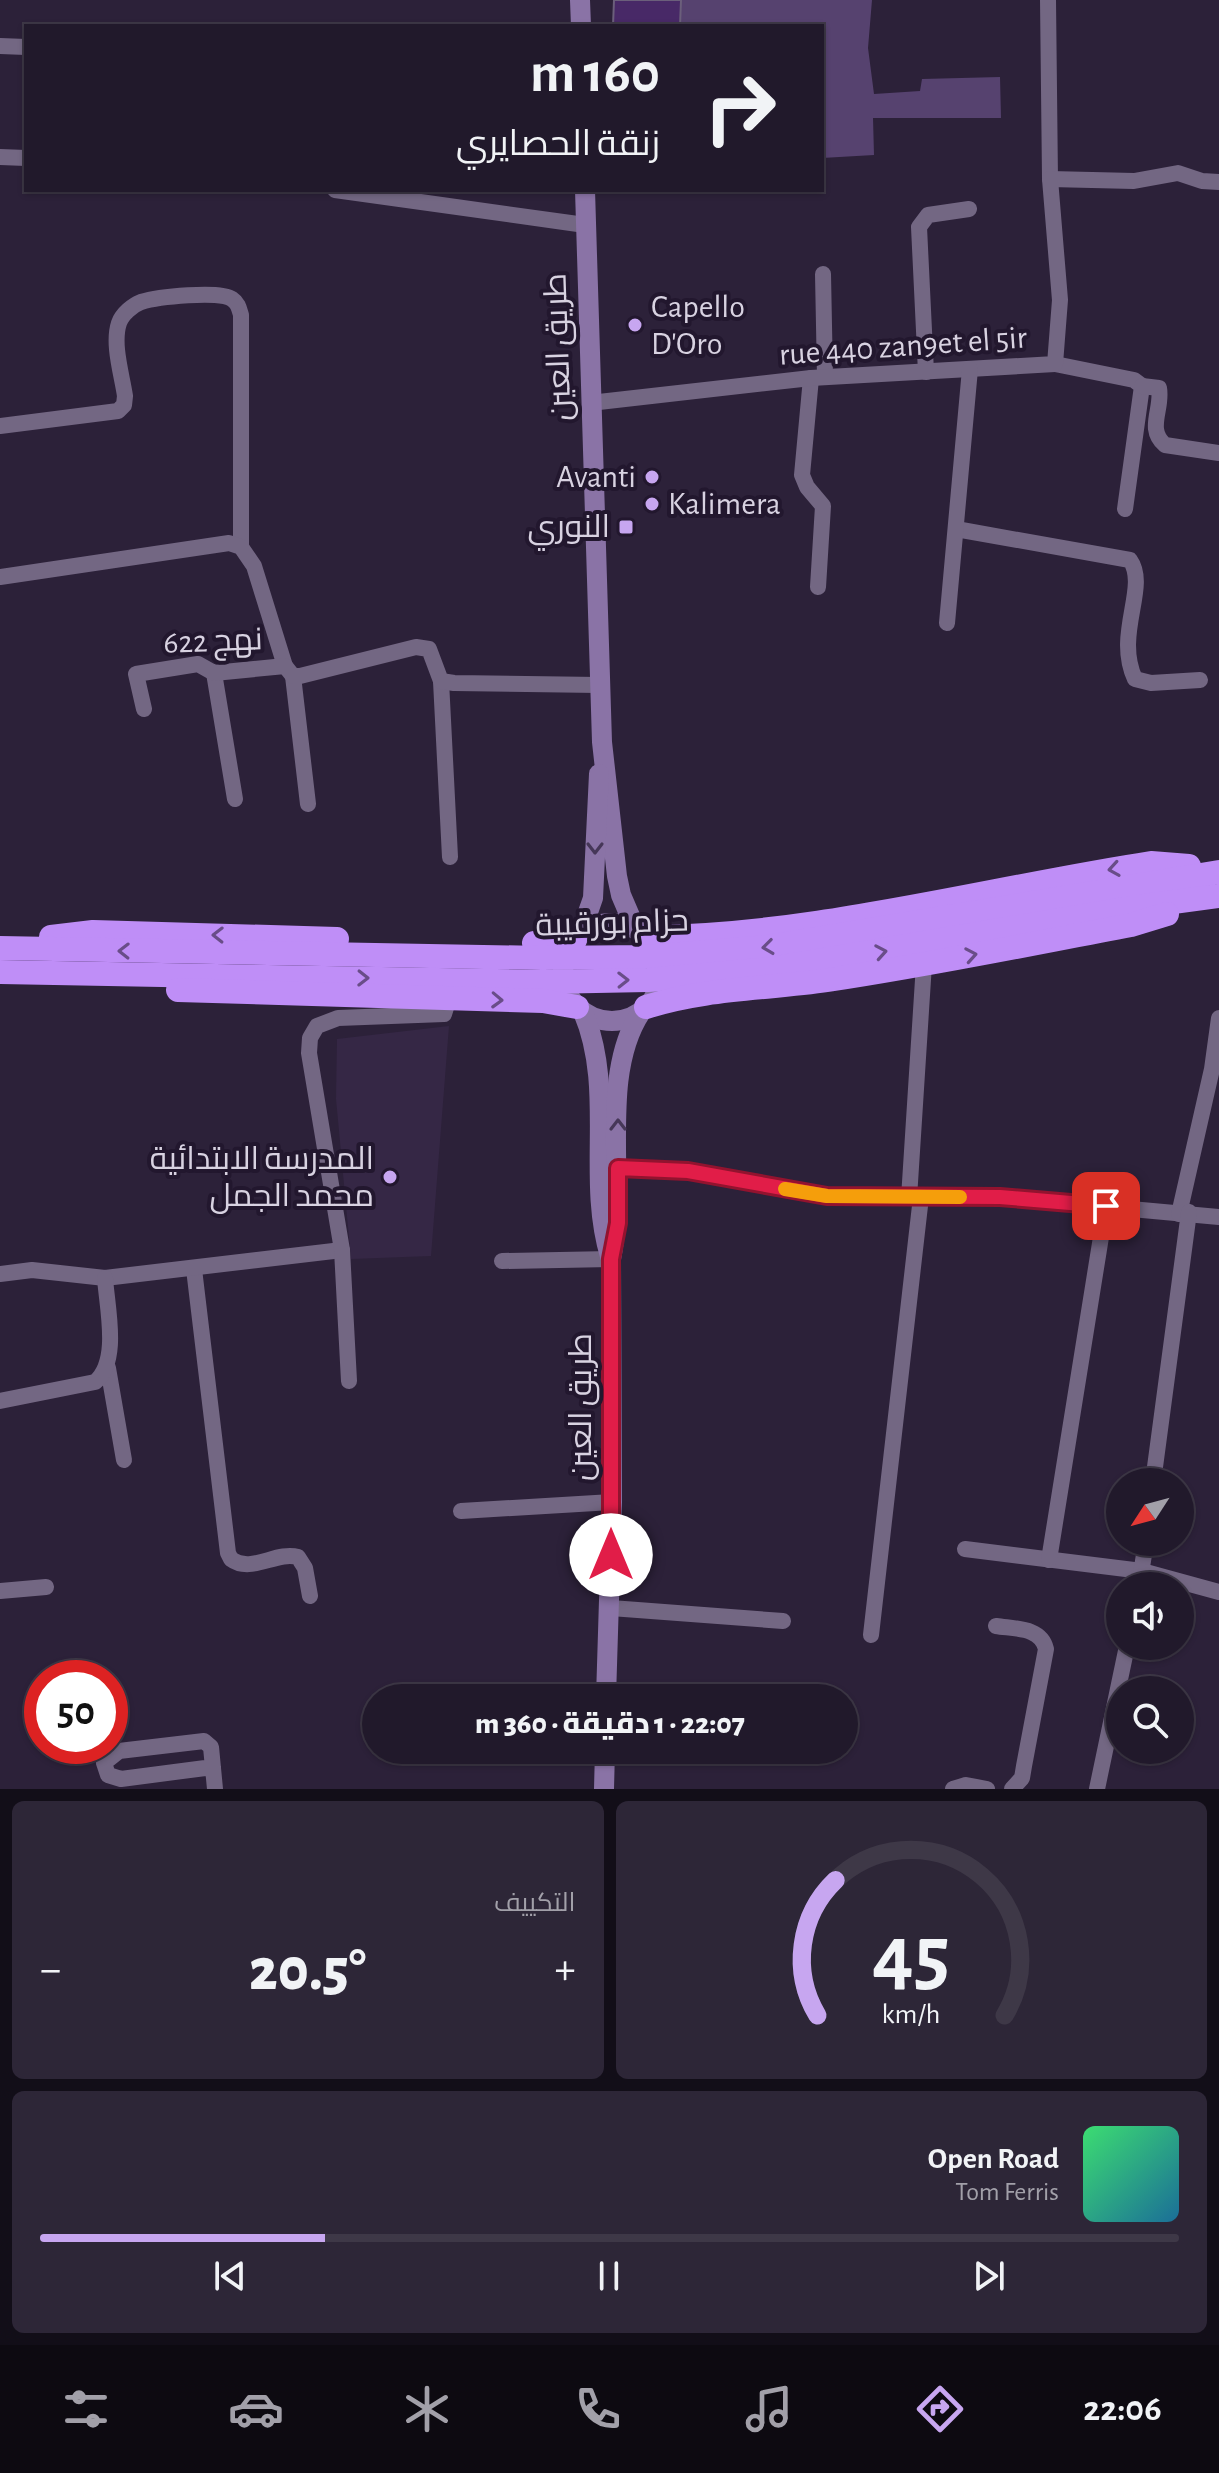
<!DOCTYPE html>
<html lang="ar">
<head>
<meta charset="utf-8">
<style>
	body { margin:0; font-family:"Alegreya Sans",Cairo,sans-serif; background:#2d2637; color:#f1f3f6; direction:rtl; height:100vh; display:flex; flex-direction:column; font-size:30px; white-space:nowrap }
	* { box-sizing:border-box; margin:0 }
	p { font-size:26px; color:#a2a0a9 }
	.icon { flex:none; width:44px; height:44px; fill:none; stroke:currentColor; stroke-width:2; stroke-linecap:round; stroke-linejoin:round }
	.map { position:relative; height:1789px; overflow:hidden; direction:ltr }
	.panel { display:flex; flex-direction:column; gap:12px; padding:12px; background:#120e18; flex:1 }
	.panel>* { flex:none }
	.top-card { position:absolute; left:24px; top:24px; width:800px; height:168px; border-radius:0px; box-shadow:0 2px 6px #0004,0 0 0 2px #3e3847; direction:rtl; background:#21192b; color:#f1f3f6; overflow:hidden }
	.needle { width:52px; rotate:234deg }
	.buttons { position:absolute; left:1106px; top:1468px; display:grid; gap:16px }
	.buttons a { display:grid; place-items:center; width:88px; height:88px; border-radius:50%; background:#21192b; box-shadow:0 2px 6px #0004,0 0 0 2px #3e3847; font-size:40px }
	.speed { position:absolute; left:24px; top:1660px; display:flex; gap:16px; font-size:40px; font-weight:700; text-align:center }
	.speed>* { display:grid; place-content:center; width:104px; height:104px; border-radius:50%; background:#21192b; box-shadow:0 2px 6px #0004,0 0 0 2px #3e3847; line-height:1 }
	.speed .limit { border:12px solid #d22; background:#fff; color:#111 }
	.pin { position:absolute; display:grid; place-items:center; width:68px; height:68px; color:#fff; margin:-34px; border-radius:16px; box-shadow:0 4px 12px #0006 }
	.me { position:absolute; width:88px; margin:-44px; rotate:0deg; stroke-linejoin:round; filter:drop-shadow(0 0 6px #0008) }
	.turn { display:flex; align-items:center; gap:28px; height:168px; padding:0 32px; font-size:36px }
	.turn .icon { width:104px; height:104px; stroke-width:2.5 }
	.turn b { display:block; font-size:56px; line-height:68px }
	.big { font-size:60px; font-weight:800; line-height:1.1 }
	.panel .tile { flex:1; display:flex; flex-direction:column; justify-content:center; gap:12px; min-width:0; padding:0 28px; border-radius:12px; background:#2d2637 }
	.panel .dial { align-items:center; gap:0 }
	.dial svg { height:208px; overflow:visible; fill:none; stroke:#3e3847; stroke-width:7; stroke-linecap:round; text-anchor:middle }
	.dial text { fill:#f1f3f6; stroke:none }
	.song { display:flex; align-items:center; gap:24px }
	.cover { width:96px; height:96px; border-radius:12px; background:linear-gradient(135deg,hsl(140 70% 55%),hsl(200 70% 35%)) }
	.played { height:8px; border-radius:4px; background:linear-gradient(90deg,#c7a6f0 25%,#3e3847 25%) }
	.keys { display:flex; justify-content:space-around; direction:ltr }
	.heat { display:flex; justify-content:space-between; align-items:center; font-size:44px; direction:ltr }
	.panel .tiles { flex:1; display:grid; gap:12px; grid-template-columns:1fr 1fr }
	.tile:last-child { grid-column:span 2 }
	.trip { position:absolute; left:362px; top:1684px; width:496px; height:80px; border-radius:40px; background:#21192b; box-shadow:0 2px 6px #0004,0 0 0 2px #3e3847; font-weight:800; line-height:80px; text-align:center; direction:rtl }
	.tabs { display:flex; height:128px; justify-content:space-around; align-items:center; background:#0d0a11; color:#a2a0a9 }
	.tabs .icon { width:56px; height:56px }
	.tabs .active { color:#c7a6f0 }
	.tabs b { font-size:36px; color:#f1f3f6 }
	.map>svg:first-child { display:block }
	.built { fill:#352745 }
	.green { fill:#56426f }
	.building { fill:#482967; stroke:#6b5f7b; stroke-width:2 }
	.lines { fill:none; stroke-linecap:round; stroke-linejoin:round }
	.street { stroke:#736783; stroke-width:16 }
	.secondary { stroke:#8a73a6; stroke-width:20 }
	.highway { stroke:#bf8ef7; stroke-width:24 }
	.oneway { stroke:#463758 }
	.oneway2 { stroke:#694d88 }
	.route-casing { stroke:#92132f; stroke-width:20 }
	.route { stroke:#e11d48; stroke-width:14 }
	.slow { stroke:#f59e0b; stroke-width:14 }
	.poi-dot { fill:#c7a6f0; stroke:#22172e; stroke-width:3 }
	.labels { text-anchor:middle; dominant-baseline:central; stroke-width:8; stroke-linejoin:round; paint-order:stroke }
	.poi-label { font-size:32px; fill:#d8d2e1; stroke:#22172e; text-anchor:end }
	.street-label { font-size:32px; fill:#d8d2e1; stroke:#22172e }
</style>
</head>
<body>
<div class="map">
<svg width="1219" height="1789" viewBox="0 0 1219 1789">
	<rect width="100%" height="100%" fill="#2c2139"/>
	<!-- built -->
	<path class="built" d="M449 1026 431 1256 351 1259 336 1099 337 1039Z"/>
	<!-- green -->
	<path class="green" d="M681 0H872L868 48 874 94 920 91 922 79 1000 77 1001 118H873L874 155 822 158V26H681Z"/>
	<!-- building -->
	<path class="building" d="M614 0H681L680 26H613Z"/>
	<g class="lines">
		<!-- street -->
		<g class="street">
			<path d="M1048 0 1050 179"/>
			<path d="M0 46 26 47"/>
			<path d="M0 157 26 158"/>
			<path d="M335 190 585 225"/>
			<path d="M823 274 825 377"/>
			<path d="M1055 364 1134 380 1142 386 1125 509"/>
			<path d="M926 372 919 227 928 215 969 209"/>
			<path d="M811 378 802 475 807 487 823 506 818 587"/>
			<path d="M1142 386 1159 388C1163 409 1146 429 1165 445L1219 453"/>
			<path d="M590 403 811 378 1055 364 1060 300 1050 179 1134 181 1178 173 1202 181 1219 182"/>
			<path d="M0 426 118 411 124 405 125 396C122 375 112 344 119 323 122 314 133 305 141 302 157 297 220 290 232 299 238 303 239 308 241 315V547"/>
			<path d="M956 529 1130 560C1149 587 1114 634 1135 679L1151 683 1200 680"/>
			<path d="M0 577 229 543 241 547 254 566 285 666"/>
			<path d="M947 623 970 369"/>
			<path d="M214 673 235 799"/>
			<path d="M293 676 308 804"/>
			<path d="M441 681 450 857"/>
			<path d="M144 709 136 674 198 664 214 673 285 666 293 676H300L416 647 429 649 441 681 454 683 599 685"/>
			<path d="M618 1168 688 1171 827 1196 1000 1197 1219 1217"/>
			<path d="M909 1198 924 964"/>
			<path d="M1179 1214 1212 1069 1219 1018"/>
			<path d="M502 1261 611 1259"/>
			<path d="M194 1269 228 1553 231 1559C251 1574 276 1551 298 1557L305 1568 310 1596"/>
			<path d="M0 1274 32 1270 105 1278 342 1250"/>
			<path d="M108 1368 124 1460"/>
			<path d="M349 1381 342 1250 309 1053 310 1038 317 1026 338 1018 444 1014 449 998"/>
			<path d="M0 1401 95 1382C120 1361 107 1308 105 1278"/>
			<path d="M1153 1482 1189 1212"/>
			<path d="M461 1511 612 1502"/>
			<path d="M965 1549 1142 1571 1219 1592"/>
			<path d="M1049 1560 1106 1206"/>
			<path d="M1139 1586 1146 1542"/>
			<path d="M0 1591 46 1587"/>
			<path d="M611 1608 783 1621"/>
			<path d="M996 1626C1015 1629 1041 1627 1046 1649L1024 1766 1022 1778 1012 1789"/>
			<path d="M871 1635 921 1197"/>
			<path d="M213 1767 121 1779 108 1775 104 1763 119 1751 204 1741 211 1747 215 1789"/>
			<path d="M953 1789 966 1785 987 1789"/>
			<path d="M1097 1789 1127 1646"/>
		</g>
		<!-- secondary -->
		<g class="secondary">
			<path d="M580 0 581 26"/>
			<path d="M585 190 602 742 617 876 621 895 636 930"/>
			<circle cx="612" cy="972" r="49"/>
			<path d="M580 935 593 898 599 774"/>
			<path d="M583 1012C616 1089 586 1177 610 1256"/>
			<path d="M606 1698 612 1502 611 1259C627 1181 598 1077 641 1012"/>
			<path d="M604 1789 605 1750"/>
		</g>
		<!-- highway -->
		<g class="highway">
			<path d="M51 937 93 932 337 939"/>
			<path d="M646 937C809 937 988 888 1151 863L1189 866"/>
			<path d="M534 943 575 940"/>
			<path d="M0 948 542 958 644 957 767 947 1219 872"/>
			<path d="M0 972 544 982 648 980 770 969 1136 907 1219 896"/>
			<path d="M178 990 543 1001 577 1007"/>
			<path d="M646 1007C705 988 767 989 828 980 929 965 1030 944 1131 925L1167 914"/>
		</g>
	</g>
	<!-- one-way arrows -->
	<defs><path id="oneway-chevron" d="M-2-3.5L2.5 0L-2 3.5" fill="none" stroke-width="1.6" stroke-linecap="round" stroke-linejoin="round" transform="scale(2)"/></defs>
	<g class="oneway">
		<use href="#oneway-chevron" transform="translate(595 848) rotate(90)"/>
		<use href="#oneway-chevron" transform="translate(618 1125) rotate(-90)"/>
	</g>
	<g class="oneway2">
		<use href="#oneway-chevron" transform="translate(1114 869) rotate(171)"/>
		<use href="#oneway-chevron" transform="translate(218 935) rotate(-179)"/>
		<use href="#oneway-chevron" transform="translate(768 947) rotate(173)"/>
		<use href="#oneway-chevron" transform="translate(124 951) rotate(-179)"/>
		<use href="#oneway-chevron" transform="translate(881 952) rotate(-10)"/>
		<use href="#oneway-chevron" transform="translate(971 955) rotate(-10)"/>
		<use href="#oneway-chevron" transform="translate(363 978) rotate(1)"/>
		<use href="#oneway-chevron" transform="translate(623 980) rotate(-1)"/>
		<use href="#oneway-chevron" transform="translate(497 1000) rotate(2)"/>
	</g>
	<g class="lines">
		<defs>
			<path id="route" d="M611 1555V1259L618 1223V1168L688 1171 827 1196 1000 1197 1106 1206"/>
		</defs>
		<!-- route casing -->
		<use href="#route" class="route-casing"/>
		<!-- route -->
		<use href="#route" class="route"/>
		<!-- slow -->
		<path class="slow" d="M785 1189 827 1196 960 1197"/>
	</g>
	<!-- markers -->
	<g class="poi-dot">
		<circle cx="635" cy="325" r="8"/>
		<circle cx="652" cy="477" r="8"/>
		<circle cx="652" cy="504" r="8"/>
		<rect x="618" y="519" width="16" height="16" rx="4"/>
		<circle cx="390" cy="1177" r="8"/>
	</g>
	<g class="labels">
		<!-- poi labels -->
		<g class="poi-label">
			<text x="651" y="307" text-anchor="start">Capello<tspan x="651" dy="37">D'Oro</tspan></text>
			<text x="636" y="477">Avanti</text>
			<text x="668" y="504" text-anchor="start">Kalimera</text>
			<text x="610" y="527">النوري</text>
			<text x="374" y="1159">المدرسة الابتدائية<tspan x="374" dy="37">محمد الجمل</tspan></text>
		</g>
		<!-- street labels -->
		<g class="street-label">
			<text transform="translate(903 346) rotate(-4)">rue 440 zan9et el 5ir</text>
			<text transform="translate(558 347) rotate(-92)">طريق العين</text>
			<text transform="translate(213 641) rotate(-2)">نهج 622</text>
			<text transform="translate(612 923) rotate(-2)">حزام بورقيبة</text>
			<text transform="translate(581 1407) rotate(-90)">طريق العين</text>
		</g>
	</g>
</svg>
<div class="buttons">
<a><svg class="needle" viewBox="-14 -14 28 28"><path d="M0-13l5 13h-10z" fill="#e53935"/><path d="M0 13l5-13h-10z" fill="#a2a0a9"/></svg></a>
<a><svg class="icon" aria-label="sound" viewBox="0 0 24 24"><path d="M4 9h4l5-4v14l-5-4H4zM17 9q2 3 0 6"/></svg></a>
<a><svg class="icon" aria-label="search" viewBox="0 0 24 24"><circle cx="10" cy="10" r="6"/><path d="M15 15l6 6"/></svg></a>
</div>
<div class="speed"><div class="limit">50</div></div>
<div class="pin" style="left:1106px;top:1206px;background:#d93025"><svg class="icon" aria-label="arrive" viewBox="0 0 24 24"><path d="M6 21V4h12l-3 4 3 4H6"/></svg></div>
<svg class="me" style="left:611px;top:1555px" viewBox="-20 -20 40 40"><circle r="19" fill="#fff"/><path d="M0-13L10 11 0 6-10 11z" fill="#e11d48"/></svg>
<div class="trip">22:07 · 1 دقيقة · 360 m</div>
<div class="top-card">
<div class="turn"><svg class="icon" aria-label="right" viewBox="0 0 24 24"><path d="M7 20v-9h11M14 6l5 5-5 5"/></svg><div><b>160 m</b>زنقة الحصايري</div></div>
</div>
</div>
<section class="panel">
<div class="tiles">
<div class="tile dial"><svg viewBox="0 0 100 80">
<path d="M14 69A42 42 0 1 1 86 69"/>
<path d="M14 69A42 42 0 0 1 21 17" stroke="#c7a6f0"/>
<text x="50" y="56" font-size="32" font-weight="700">45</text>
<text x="50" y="72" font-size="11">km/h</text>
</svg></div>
<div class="tile"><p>التكييف</p>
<div class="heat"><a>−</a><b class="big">20.5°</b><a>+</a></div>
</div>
<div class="tile">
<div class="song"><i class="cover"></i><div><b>Open Road</b><p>Tom Ferris</p></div></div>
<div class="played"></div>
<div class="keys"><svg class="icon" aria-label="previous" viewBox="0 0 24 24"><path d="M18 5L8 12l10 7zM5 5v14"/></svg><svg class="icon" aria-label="pause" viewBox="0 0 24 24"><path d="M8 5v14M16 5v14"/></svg><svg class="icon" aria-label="next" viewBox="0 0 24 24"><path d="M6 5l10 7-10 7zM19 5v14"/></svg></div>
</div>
</div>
</section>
<nav class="tabs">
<b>22:06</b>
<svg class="icon active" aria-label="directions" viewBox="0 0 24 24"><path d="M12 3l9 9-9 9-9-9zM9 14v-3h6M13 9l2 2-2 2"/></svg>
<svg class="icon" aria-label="music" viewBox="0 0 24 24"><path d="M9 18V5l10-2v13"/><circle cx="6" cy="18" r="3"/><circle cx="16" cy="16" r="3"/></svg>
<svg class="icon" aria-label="phone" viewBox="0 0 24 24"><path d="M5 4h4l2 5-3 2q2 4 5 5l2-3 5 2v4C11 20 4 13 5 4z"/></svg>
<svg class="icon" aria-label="climate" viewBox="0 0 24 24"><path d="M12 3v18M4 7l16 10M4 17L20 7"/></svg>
<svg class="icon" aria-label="car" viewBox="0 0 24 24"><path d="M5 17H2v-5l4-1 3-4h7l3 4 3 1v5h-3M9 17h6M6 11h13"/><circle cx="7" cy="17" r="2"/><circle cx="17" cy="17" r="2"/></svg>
<svg class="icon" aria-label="filters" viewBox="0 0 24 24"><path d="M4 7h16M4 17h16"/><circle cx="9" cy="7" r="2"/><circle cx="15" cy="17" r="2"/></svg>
</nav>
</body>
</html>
